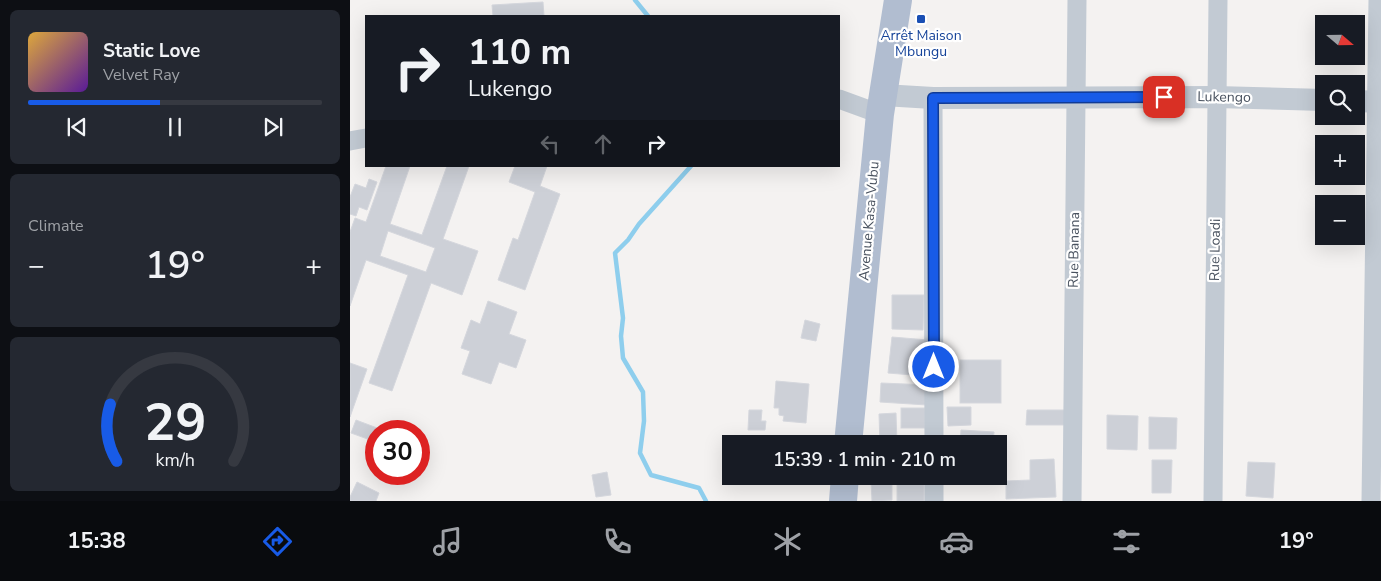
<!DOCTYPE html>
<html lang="en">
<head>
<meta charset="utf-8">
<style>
	body { margin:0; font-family:"Nunito Sans",sans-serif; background:#242831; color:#f1f3f6; height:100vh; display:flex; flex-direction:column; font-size:19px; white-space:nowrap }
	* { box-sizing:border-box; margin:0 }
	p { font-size:16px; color:#9ea1a6 }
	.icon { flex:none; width:28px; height:28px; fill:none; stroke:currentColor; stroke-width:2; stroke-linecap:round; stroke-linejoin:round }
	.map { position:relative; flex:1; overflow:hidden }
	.sheet { display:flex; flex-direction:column; gap:10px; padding:10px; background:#0d0f14; width:350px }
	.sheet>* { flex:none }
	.banner { position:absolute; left:15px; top:15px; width:475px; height:152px; border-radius:0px; box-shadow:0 5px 20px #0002; background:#171b24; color:#f1f3f6; overflow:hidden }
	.needle { width:32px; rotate:110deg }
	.buttons { position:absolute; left:965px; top:15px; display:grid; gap:10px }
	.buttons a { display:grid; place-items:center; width:50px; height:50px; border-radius:0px; background:#171b24; box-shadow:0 5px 20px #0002; font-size:25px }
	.speed { position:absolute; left:15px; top:420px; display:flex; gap:10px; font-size:25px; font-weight:700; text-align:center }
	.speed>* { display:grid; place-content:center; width:65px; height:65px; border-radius:50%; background:#171b24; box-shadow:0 5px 20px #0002; line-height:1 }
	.speed .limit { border:8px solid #d22; background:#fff; color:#111 }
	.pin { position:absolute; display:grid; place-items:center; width:42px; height:42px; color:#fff; margin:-21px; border-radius:10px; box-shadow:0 2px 8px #0006 }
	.me { position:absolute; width:55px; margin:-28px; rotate:0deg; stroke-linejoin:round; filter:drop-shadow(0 0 4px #0008) }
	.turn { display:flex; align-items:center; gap:18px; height:105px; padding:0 20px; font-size:22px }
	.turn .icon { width:65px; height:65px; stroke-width:2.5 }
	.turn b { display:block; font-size:35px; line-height:42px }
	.lanes { display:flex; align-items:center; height:48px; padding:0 20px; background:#0003; justify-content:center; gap:25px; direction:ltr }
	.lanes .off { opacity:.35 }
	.big { font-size:38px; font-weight:600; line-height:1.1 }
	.sheet .widget { flex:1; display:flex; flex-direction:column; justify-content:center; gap:8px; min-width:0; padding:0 18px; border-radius:8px; background:#242831 }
	.sheet .dial { align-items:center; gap:0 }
	.dial svg { height:130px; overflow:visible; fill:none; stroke:#363941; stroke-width:7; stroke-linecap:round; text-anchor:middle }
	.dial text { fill:#f1f3f6; stroke:none }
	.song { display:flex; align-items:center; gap:15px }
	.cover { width:60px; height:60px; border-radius:8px; background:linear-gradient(135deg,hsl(40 70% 55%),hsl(270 70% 35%)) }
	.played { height:5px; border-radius:2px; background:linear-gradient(90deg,#185be7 45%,#363941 45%) }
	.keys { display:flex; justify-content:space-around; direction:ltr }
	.heat { display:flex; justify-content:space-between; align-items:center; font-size:28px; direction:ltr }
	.trip { position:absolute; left:372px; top:435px; width:285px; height:50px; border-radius:0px; background:#171b24; box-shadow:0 5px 20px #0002; font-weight:600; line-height:50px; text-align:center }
	.menu { display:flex; height:80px; justify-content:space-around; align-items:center; background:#090b0e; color:#9ea1a6 }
	.menu .icon { width:35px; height:35px }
	.menu .current { color:#185be7 }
	.menu b { font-size:22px; color:#f1f3f6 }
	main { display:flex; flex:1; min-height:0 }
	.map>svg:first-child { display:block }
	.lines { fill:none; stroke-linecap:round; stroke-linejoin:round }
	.stream { stroke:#8eceed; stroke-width:4.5 }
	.building { fill:#cdd0d7; stroke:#d5d7dd; fill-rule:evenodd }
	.minor { stroke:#c2cad3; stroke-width:19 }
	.tertiary { stroke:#c2cad3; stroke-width:22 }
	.primary { stroke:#b1bdd0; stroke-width:28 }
	.route-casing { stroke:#103b96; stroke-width:12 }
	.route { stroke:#185be7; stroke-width:9 }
	.transit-dot { fill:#1a4fb4; stroke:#fff; stroke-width:2 }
	.labels { text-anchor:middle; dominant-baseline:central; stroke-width:4.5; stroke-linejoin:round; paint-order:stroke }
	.transit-label { font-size:14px; fill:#164399; stroke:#fff }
	.street-label { font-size:14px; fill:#49525f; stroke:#fff }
</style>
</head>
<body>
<main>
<section class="sheet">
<div class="widget">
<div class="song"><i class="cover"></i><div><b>Static Love</b><p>Velvet Ray</p></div></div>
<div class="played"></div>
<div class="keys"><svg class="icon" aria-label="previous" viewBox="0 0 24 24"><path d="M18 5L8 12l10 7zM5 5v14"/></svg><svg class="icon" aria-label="pause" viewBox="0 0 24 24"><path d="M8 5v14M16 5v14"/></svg><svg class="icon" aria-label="next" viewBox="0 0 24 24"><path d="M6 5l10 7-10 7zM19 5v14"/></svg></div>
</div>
<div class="widget"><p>Climate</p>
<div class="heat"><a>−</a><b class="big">19°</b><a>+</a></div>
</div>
<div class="widget dial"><svg viewBox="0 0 100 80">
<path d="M14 69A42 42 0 1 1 86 69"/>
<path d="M14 69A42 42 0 0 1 10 34" stroke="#185be7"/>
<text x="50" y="56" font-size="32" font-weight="700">29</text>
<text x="50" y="72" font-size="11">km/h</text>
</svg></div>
</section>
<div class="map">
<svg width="1031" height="501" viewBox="0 0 1031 501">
	<rect width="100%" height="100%" fill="#f4f2f1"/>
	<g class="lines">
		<!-- stream -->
		<g class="stream">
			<path d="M285 0 298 16"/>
			<path d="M341 166 289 224 278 240 265 253 273 318 271 336 273 358 293 392 294 421 290 453 301 475 349 488 356 501"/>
		</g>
	</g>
	<!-- building -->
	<g class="building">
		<path d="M193 2 194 16H143L142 5Z"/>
		<path d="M36 166H60L40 224 72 235 97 166H119L93 239 128 251 112 295 81 283 42 391 19 383 58 275 16 260 0 306V232L5 218 16 222ZM38 231 85 248 76 272 30 256Z"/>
		<path d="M165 166H197L190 186 210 194 175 290 148 280 163 238 168 240 185 192 159 182Z"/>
		<path d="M19 179 27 182 17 210 9 207 6 216 0 214V197L5 184 16 188Z"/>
		<path d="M542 295H574L573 330 542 329Z"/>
		<path d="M138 301 167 312 159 334 176 340 166 368 149 362 141 384 112 374 120 351 111 348 121 320 130 324Z"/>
		<path d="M455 320 470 324 466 341 451 338Z"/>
		<path d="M542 337 578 340 574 376 538 373Z"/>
		<rect x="610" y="360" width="41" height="43"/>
		<path d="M0 363 17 369 0 417Z"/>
		<path d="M426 381 459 384 456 423 433 421 434 416 429 415V408H424Z"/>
		<path d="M531 383 579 385 577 405 530 402Z"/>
		<path d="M597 407H621V425L598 426Z"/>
		<rect x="551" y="408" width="24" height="20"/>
		<path d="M399 410H412L411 421H416L415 430H398Z"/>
		<path d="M677 410H716V425H676Z"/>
		<path d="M546 413 547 444H530L529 414Z"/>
		<path d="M757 415 788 416 787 450 757 449Z"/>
		<path d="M799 417 827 418 826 449H799Z"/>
		<path d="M6 420 35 431H26V442L1 433Z"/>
		<path d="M611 430 644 432 643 444H610Z"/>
		<path d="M561 436 562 444H554L553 437Z"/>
		<rect x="440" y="438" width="14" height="6"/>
		<path d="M704 459 706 497 656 499V481L680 480V460Z"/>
		<path d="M802 460H822L821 493H802Z"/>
		<path d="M898 462 925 463 923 498 896 496Z"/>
		<path d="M257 472 261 495 246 497 242 475Z"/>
		<rect x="438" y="476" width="11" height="5"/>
		<rect x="550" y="476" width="25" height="2"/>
		<path d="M597 476H643V480L597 479Z"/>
		<rect x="547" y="480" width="27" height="21"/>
		<path d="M521 481H542V500L522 501Z"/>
		<path d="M7 482 29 493 26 501H0V497Z"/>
	</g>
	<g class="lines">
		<!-- minor -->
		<g class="minor">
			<path d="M583 98 584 444"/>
			<path d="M489 99 530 114"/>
			<path d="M0 141 16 138"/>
			<path d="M584 476V501"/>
			<path d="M722 501 727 0"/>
			<path d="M863 501 868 0"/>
			<path d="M1021 501 1028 0"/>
		</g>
		<!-- tertiary -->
		<g class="tertiary">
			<path d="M533 95 583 98 866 97 974 100"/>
			<path d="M1006 101 1031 102"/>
		</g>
		<!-- primary -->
		<g class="primary">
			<path d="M498 444 530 114 548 0"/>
			<path d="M493 501 495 476"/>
		</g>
	</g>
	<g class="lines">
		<defs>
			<path id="route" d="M584 367 583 98 814 97"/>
		</defs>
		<!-- route casing -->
		<use href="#route" class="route-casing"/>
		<!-- route -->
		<use href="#route" class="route"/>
	</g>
	<!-- markers -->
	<rect class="transit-dot" x="566" y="14" width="10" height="10" rx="2.5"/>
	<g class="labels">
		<!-- transit labels -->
		<g class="transit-label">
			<text x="571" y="35">Arrêt Maison<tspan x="571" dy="16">Mbungu</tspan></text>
		</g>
		<!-- street labels -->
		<g class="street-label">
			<text transform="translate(874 97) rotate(1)">Lukengo</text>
			<text transform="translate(519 221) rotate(-85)">Avenue Kasa-Vubu</text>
			<text transform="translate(724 250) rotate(-89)">Rue Banana</text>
			<text transform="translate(865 250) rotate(-89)">Rue Loadi</text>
		</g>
	</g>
</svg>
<div class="buttons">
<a><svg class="needle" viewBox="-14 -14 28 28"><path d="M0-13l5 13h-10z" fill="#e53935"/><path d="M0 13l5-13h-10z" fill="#9ea1a6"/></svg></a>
<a><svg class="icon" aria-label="search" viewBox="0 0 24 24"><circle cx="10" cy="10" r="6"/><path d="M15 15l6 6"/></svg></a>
<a>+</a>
<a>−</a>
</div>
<div class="speed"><div class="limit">30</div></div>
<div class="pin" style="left:814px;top:97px;background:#d93025"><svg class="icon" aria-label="arrive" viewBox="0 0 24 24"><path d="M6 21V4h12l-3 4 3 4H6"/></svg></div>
<svg class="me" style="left:584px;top:367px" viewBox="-20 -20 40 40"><circle r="17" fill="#185be7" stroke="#fff" stroke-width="3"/><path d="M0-11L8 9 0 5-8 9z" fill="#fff"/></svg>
<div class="trip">15:39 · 1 min · 210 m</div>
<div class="banner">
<div class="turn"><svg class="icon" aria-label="right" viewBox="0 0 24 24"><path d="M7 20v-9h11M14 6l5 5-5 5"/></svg><div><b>110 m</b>Lukengo</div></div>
<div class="lanes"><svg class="icon off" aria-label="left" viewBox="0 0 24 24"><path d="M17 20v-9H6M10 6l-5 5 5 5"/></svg><svg class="icon off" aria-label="ahead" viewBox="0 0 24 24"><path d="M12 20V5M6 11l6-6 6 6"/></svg><svg class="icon" aria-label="right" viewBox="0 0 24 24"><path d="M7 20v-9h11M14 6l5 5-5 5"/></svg></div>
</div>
</div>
</main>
<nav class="menu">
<b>15:38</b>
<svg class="icon current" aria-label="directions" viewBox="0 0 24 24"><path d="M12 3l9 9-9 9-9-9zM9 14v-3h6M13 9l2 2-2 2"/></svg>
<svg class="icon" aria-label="music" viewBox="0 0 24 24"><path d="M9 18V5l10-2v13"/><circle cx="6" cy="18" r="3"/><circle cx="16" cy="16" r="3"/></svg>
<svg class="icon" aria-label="phone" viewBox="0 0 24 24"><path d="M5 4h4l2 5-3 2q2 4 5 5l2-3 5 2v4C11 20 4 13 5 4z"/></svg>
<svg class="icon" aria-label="climate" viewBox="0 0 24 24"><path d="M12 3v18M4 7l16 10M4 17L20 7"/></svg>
<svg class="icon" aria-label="car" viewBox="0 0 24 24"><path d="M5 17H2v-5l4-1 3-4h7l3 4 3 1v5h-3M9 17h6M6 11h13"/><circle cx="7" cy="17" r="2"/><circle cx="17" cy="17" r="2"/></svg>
<svg class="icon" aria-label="filters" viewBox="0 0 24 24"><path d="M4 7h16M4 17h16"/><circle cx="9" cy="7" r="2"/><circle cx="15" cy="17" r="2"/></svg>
<b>19°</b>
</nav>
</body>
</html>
